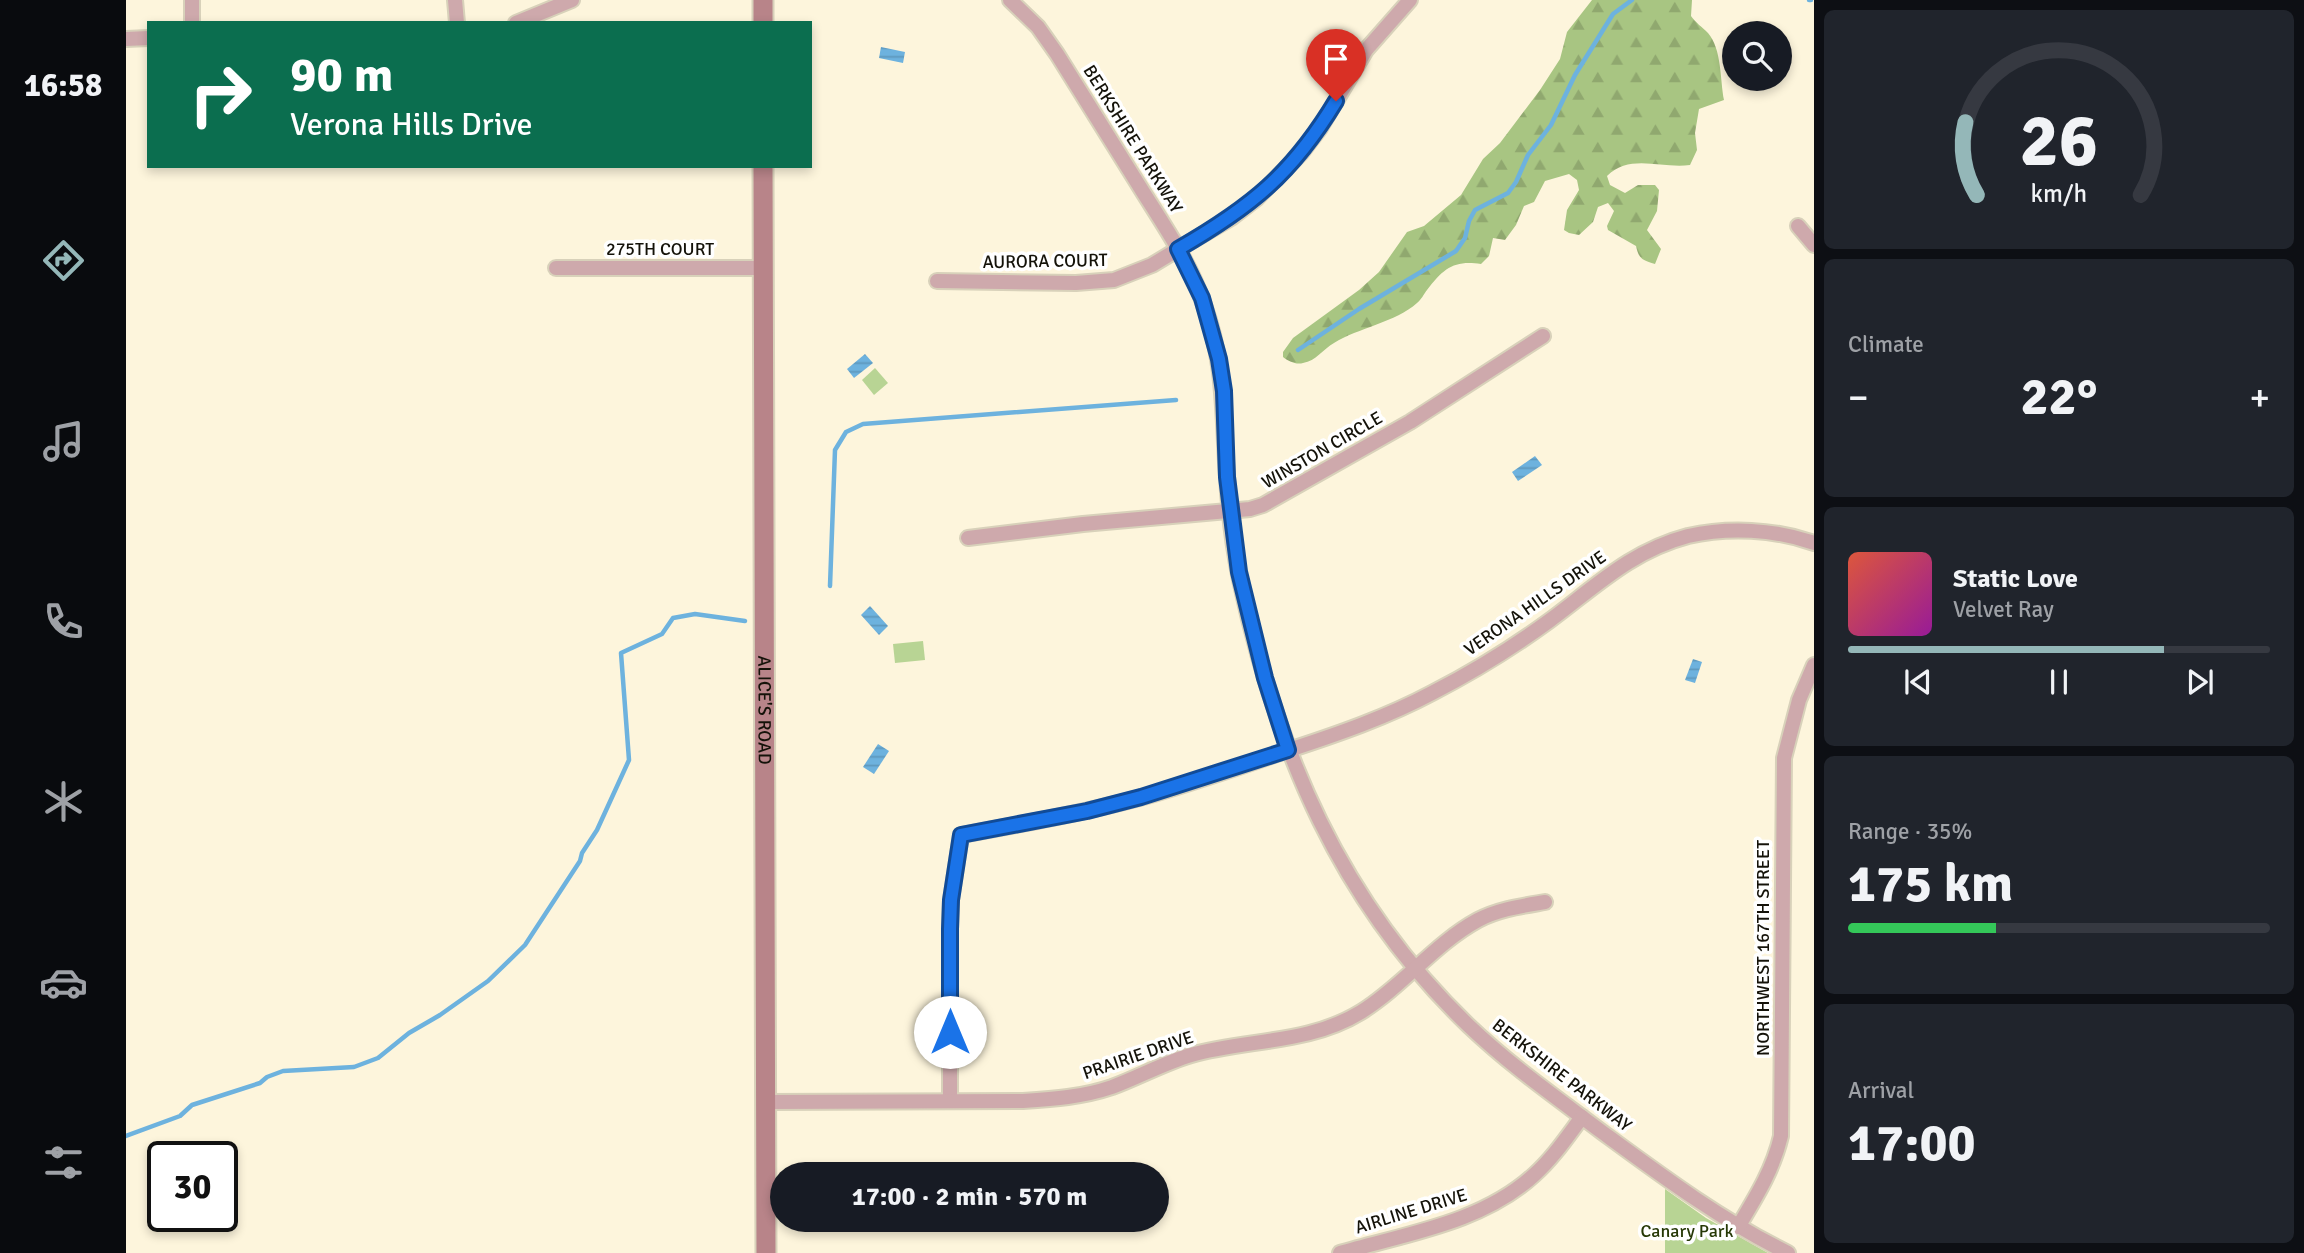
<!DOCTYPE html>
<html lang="en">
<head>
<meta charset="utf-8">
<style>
	body { margin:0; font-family:Signika,sans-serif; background:#20242c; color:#f1f3f6; height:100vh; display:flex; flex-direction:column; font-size:26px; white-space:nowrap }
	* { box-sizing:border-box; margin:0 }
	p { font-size:23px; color:#9ea1a6 }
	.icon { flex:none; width:38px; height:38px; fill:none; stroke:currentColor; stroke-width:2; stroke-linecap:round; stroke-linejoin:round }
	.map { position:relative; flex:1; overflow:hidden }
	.panel { display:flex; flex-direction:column; gap:10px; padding:10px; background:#0d0f14; width:490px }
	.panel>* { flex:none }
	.hud { position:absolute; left:21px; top:21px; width:665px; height:147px; border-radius:0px; box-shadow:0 4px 10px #0003; background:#0b6e4f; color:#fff; overflow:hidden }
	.fabs { position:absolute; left:1596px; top:21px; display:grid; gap:14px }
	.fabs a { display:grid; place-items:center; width:70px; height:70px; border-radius:50%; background:#171b24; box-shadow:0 4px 10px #0003; font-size:35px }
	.speed { position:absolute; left:21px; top:1141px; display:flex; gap:14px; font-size:35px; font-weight:700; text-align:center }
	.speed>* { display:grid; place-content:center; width:91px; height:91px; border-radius:50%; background:#171b24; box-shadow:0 4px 10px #0003; line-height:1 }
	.speed .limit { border:4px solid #111; border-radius:10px; background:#fff; color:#111 }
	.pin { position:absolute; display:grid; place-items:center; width:60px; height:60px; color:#fff; margin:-72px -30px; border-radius:50% 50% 50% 0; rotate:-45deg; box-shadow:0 0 7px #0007 }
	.pin .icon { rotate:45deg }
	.me { position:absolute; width:77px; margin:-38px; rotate:0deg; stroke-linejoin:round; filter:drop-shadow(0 0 5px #0008) }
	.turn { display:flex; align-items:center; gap:24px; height:147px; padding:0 28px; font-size:32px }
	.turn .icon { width:91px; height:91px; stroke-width:2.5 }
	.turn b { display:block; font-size:49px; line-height:60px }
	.big { font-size:52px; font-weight:700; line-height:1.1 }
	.panel .widget { flex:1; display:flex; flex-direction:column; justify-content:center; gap:10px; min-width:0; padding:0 24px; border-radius:10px; background:#20242c }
	.panel .dial { align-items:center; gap:0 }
	.dial svg { height:182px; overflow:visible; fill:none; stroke:#363941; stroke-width:7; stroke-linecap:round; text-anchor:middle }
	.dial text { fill:#f1f3f6; stroke:none }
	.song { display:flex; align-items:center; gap:21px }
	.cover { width:84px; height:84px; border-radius:10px; background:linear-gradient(135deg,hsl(10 70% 55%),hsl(300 70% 35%)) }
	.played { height:7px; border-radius:4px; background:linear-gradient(90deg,#94b7b8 75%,#363941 75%) }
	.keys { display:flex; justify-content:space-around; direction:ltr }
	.heat { display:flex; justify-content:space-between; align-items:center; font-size:38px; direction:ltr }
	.charge { height:10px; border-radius:5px; background:linear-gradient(90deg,#34c759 35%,#363941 0) }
	.trip { position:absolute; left:644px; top:1162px; width:399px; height:70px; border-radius:35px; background:#171b24; box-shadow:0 4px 10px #0003; font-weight:700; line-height:70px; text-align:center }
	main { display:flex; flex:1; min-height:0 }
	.tabs { display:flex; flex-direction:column; width:126px; justify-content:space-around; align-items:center; background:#090b0e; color:#9ea1a6 }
	.tabs .icon { width:49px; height:49px }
	.tabs .current { color:#94b7b8 }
	.tabs b { font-size:32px; color:#f1f3f6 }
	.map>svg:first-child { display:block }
	.forest { fill:url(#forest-firs) }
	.green { fill:#b8d494 }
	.water { fill:url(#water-rules) }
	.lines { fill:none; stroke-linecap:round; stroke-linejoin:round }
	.stream { stroke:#6db2de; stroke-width:4.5 }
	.minor-casing { stroke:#d8d1ba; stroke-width:18 }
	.secondary-casing { stroke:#d8d1ba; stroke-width:23 }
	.minor { stroke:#cea9ac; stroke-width:14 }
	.secondary { stroke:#b88489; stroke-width:19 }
	.route-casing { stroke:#114b97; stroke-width:18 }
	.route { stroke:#1a73e8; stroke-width:12 }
	.labels { text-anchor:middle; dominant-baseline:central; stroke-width:7; stroke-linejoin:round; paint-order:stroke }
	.street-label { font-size:18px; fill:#141209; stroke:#fff }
	.park-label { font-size:18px; fill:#273907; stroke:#fff }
</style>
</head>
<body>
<main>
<nav class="tabs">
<b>16:58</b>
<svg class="icon current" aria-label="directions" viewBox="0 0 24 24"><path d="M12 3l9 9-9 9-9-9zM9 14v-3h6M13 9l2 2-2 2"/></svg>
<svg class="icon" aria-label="music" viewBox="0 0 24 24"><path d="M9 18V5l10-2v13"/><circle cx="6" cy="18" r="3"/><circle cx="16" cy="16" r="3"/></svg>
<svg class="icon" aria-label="phone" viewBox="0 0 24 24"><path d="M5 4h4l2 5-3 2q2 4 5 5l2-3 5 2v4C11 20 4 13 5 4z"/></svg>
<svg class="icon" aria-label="climate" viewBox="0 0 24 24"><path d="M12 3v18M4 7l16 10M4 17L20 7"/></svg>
<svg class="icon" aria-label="car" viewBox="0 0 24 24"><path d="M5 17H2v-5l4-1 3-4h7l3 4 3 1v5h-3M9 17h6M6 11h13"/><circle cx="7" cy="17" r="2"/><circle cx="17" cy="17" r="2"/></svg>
<svg class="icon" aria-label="filters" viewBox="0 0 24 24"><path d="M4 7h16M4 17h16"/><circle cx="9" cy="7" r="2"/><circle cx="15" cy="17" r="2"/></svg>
</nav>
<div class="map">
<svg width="1688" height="1253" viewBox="0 0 1688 1253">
	<defs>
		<pattern id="forest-firs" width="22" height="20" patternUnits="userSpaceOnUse" patternTransform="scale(1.75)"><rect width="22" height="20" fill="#a8c582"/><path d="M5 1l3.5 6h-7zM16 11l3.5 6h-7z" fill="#90a86f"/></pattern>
		<pattern id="water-rules" width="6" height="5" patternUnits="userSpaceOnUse" patternTransform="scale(1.75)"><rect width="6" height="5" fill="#6db2de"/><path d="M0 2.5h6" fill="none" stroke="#5e98bd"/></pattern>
	</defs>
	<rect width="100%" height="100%" fill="#fdf5dc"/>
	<!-- forest -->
	<path class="forest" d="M1466 0H1566L1565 16C1570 23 1576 27 1582 33 1596 49 1594 80 1598 100L1573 109 1569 133 1571 150 1564 165C1535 169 1504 153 1481 176L1484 185 1499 193 1512 185H1529L1533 190 1531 211 1521 230 1535 249 1529 264C1516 260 1513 259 1510 246L1482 230 1481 226 1488 211 1482 203 1472 207 1467 222 1453 235 1443 233 1438 230 1441 210 1453 190 1451 180 1443 174 1419 181 1408 202 1398 206 1390 225 1379 240 1367 238 1363 256 1355 264C1328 260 1318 268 1301 290 1298 294 1295 300 1291 303 1270 322 1232 328 1208 343 1197 349 1190 361 1177 363 1170 365 1162 361 1157 357V352L1167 338 1233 290 1253 272 1281 232 1298 226 1335 195 1357 159 1374 143 1414 90 1434 59 1441 32Z"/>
	<!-- green -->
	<g class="green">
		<path d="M749 368 762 383 748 395 736 380Z"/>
		<path d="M797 641 799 660 769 663 767 644Z"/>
		<path d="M1539 1189 1580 1218 1642 1253H1539Z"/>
	</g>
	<!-- water -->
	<g class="water">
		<path d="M755 47 779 52 777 63 753 58Z"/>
		<path d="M739 354 747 363 728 378 721 369Z"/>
		<path d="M1409 456 1416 465 1392 481 1386 472Z"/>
		<path d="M744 606 762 626 753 635 735 615Z"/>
		<path d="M1567 659 1576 662 1569 683 1559 680Z"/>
		<path d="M752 744 763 751 748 774 737 767Z"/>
	</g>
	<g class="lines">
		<!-- stream -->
		<g class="stream">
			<path d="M1683 0H1685"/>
			<path d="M1172 350 1233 309 1330 251 1339 238 1343 221 1349 210 1382 193 1390 182 1402 155 1425 125 1449 75 1487 14 1506 0"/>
			<path d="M704 586 709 450 720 432 737 424 1050 400"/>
			<path d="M0 1136 54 1116 66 1105 134 1083 141 1077 157 1071 228 1067 252 1058 283 1033 314 1015 362 981 399 945 454 861 456 853 471 830 503 760 495 653 536 634 547 618 569 614 619 621"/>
		</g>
		<defs>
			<g id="minor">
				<path d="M66 0V23"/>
				<path d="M329 0 331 23"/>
				<path d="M884 0 912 27 931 54C960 100 988 146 1017 192 1039 227 1063 262 1077 302 1100 365 1096 412 1101 477 1103 511 1107 546 1114 580 1151 752 1214 902 1343 1026 1385 1066 1431 1098 1476 1132 1536 1176 1595 1220 1662 1253"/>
				<path d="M390 23 446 0"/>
				<path d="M0 39 23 38"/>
				<path d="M1672 226 1688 245"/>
				<path d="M430 268H638"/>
				<path d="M811 281 950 283 988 280 1026 265 1069 239 1105 218 1131 198 1175 153 1194 128 1240 50 1284 0"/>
				<path d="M842 538 957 524 1124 509 1137 505 1284 422 1417 336"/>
				<path d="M824 1101V929L825 900 835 835C896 824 957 813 1017 797 1067 783 1115 766 1163 750 1212 734 1261 717 1306 693 1347 672 1386 648 1423 621 1469 587 1505 551 1562 536 1602 527 1649 529 1688 543"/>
				<path d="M641 1102 897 1101C927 1099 957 1097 986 1087 1013 1077 1038 1063 1065 1055 1122 1039 1183 1044 1235 1012 1277 986 1308 944 1352 920 1373 909 1396 906 1419 902"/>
				<path d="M1612 1227C1630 1197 1647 1170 1655 1136L1658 758 1673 700 1688 665"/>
				<path d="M1214 1253C1279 1234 1356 1223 1408 1175 1427 1158 1441 1137 1456 1117"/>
			</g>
			<g id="secondary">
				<path d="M637 0V23"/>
				<path id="s1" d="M637 166 640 1253"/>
			</g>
		</defs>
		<!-- minor casing -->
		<use href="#minor" class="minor-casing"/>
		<!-- secondary casing -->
		<use href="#secondary" class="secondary-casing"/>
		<!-- minor -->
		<use href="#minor" class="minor"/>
		<!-- secondary -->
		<use href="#secondary" class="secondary"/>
	</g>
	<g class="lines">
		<defs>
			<path id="route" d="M824 1032V929L825 900 835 835 961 811 1015 797 1162 750 1139 678 1113 572 1101 477 1098 391 1093 359 1076 298 1052 249C1125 207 1166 174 1210 101"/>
		</defs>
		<!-- route casing -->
		<use href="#route" class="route-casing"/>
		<!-- route -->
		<use href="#route" class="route"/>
	</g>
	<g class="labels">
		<!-- street labels -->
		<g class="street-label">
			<text transform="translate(1007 139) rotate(58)">BERKSHIRE PARKWAY</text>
			<text x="534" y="249">275TH COURT</text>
			<text transform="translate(919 261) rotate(-1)">AURORA COURT</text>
			<text transform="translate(1196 450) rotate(-30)">WINSTON CIRCLE</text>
			<text transform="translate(1409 603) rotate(-35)">VERONA HILLS DRIVE</text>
			<text stroke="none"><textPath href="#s1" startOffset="544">ALICE'S ROAD</textPath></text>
			<text transform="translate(1637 948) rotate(-90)">NORTHWEST 167TH STREET</text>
			<text transform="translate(1012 1055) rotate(-19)">PRAIRIE DRIVE</text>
			<text transform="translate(1436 1075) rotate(38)">BERKSHIRE PARKWAY</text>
			<text transform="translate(1285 1211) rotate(-17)">AIRLINE DRIVE</text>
		</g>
		<!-- park labels -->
		<g class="park-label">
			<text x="1561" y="1231">Canary Park</text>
		</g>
	</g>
</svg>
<div class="fabs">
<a><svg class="icon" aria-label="search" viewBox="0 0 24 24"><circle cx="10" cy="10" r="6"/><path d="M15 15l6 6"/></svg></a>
</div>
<div class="speed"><div class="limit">30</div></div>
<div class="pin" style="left:1210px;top:101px;background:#d93025"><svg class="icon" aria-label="arrive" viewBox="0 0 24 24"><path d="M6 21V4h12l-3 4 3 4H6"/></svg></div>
<svg class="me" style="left:824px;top:1032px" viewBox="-20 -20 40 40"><circle r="19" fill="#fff"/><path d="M0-13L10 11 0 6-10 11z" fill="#1a73e8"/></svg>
<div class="trip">17:00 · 2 min · 570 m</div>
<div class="hud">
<div class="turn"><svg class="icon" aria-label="right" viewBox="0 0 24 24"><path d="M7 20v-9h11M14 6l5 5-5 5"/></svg><div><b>90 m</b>Verona Hills Drive</div></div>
</div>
</div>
<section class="panel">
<div class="widget dial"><svg viewBox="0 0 100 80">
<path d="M14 69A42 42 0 1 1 86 69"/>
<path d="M14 69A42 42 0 0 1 9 37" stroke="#94b7b8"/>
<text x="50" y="56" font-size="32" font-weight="700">26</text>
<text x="50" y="72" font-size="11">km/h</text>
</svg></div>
<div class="widget"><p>Climate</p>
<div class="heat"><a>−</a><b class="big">22°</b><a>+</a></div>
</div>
<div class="widget">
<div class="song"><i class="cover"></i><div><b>Static Love</b><p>Velvet Ray</p></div></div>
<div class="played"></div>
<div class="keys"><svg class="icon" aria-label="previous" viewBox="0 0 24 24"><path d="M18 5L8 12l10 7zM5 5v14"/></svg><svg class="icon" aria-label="pause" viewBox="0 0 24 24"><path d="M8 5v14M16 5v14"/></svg><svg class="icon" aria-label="next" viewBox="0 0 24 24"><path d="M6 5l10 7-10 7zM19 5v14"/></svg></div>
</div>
<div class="widget"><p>Range · 35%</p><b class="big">175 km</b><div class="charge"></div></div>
<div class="widget"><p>Arrival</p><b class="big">17:00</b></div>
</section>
</main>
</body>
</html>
